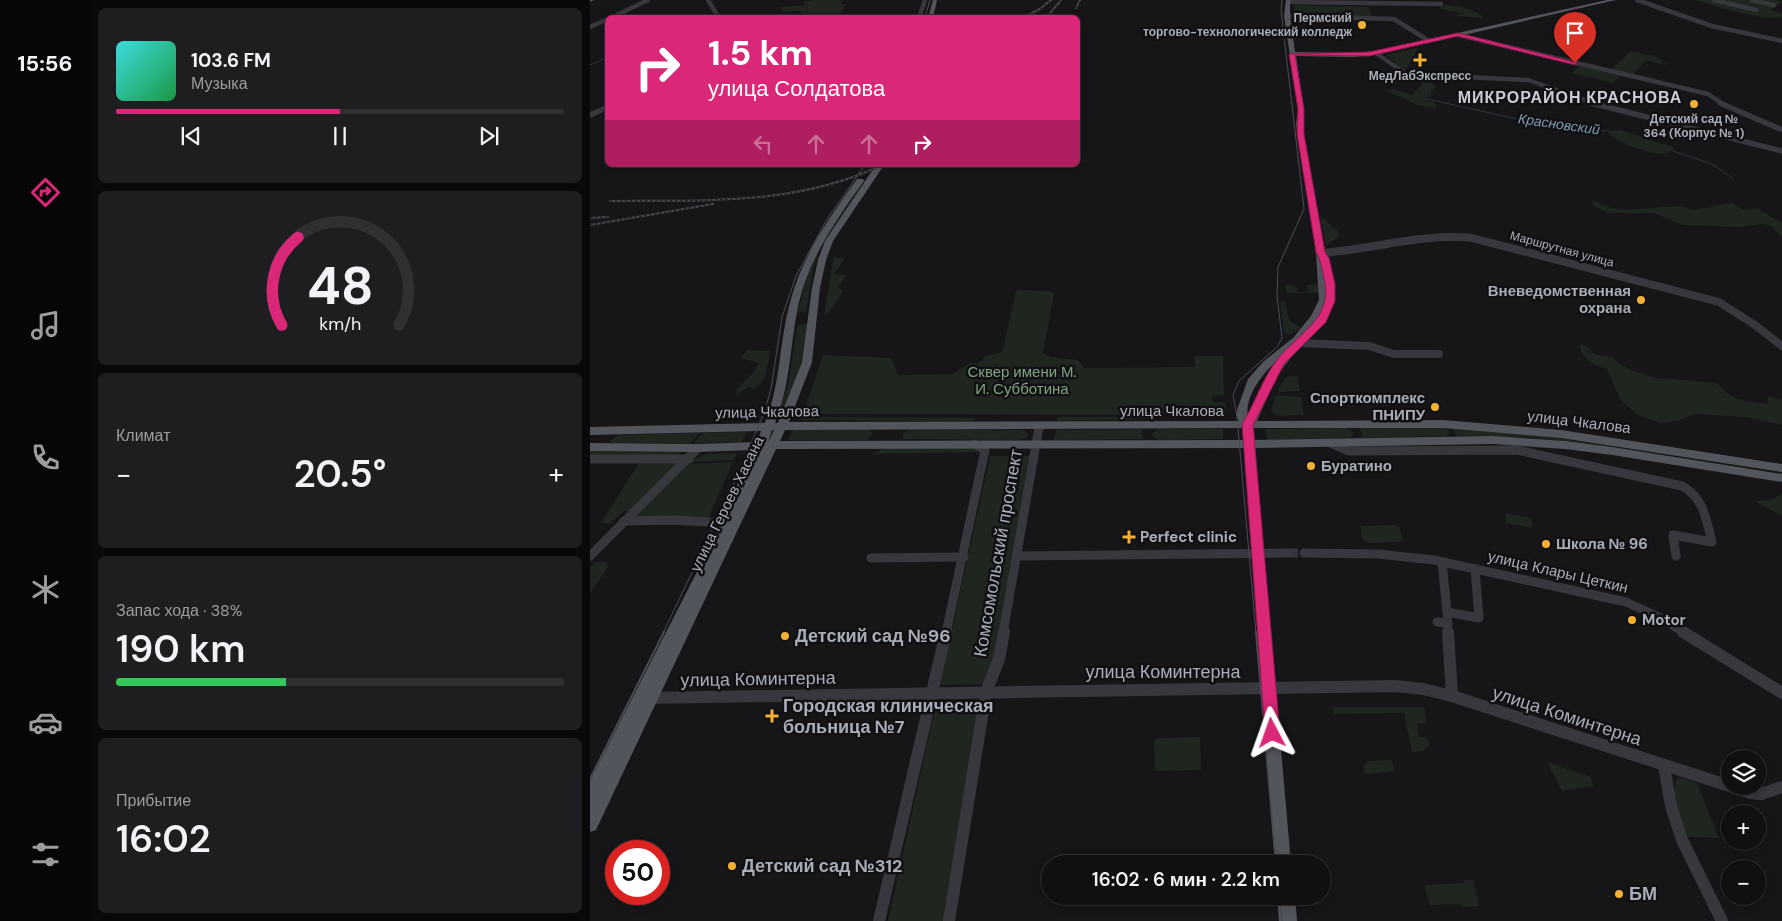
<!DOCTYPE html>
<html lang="ru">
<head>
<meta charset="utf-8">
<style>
	body { margin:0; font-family:"DM Sans",sans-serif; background:#1e1e20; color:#f1f3f6; height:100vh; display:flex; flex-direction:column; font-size:19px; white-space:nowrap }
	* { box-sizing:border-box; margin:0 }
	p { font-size:16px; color:#9c9d9f }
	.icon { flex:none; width:28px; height:28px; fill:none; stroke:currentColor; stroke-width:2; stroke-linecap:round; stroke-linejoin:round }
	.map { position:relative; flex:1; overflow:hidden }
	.side { display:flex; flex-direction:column; gap:8px; padding:8px; background:#09090a; width:500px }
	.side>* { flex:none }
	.top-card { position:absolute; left:15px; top:15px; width:475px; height:152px; border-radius:8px; box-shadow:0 2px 8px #0003,0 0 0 1px #303032; background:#db2777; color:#fff; overflow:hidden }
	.fabs { position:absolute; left:1131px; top:750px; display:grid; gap:10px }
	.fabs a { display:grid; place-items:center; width:45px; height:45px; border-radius:50%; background:#101012; box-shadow:0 2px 8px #0003,0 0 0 1px #303032; font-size:25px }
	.speed { position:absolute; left:15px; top:840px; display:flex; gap:10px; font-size:25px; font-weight:700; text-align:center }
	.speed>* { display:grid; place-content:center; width:65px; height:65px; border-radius:50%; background:#101012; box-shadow:0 2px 8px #0003,0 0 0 1px #303032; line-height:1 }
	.speed .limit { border:8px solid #d22; background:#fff; color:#111 }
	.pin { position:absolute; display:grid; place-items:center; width:42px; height:42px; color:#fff; margin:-51px -21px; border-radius:50% 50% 50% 0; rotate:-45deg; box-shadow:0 0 5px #0007 }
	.pin .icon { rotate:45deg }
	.me { position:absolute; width:55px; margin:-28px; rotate:356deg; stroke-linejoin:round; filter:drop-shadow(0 0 4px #0008) }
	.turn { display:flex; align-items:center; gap:18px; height:105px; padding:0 20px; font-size:22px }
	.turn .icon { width:65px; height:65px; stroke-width:2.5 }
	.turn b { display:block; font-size:35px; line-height:42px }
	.lanes { display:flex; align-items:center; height:48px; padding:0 20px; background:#0003; justify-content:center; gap:25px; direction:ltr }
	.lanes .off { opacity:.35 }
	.big { font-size:38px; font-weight:600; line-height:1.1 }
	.side .widget { flex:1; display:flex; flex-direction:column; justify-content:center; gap:8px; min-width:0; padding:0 18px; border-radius:8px; background:#1e1e20 }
	.side .dial { align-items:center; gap:0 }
	.dial svg { height:130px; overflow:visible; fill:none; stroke:#303032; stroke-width:7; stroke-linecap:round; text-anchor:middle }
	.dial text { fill:#f1f3f6; stroke:none }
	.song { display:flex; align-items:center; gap:15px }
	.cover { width:60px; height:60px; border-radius:8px; background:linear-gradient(135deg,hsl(180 70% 55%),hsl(140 70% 35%)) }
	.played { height:5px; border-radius:2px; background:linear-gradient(90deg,#db2777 50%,#303032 50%) }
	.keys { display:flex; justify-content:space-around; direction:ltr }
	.heat { display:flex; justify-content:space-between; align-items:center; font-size:28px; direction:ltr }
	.charge { height:8px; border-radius:4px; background:linear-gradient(90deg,#34c759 38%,#303032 0) }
	.trip { position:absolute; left:451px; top:855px; width:290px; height:50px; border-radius:25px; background:#101012; box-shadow:0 2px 8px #0003,0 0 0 1px #303032; font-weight:600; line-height:50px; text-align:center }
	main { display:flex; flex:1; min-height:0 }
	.tabs { display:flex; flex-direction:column; width:90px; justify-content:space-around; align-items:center; background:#060607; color:#9c9d9f }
	.tabs .icon { width:35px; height:35px }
	.tabs .on { color:#db2777 }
	.tabs b { font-size:22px; color:#f1f3f6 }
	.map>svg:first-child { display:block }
	.green { fill:#1e261f }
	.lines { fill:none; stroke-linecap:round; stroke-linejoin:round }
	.stream { stroke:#2c353c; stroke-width:1 }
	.minor-tunnel { stroke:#333438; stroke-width:9; stroke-dasharray:9 4.5; stroke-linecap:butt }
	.minor-far4 { stroke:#37383d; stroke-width:4.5 }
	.minor-far3 { stroke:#37383d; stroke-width:5.5 }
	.minor-far2 { stroke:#37383d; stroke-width:8 }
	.minor-far1 { stroke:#37383d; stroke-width:9 }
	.minor { stroke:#37383d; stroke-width:12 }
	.major { fill:#53555c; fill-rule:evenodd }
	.tram-far1 { stroke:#4a4c52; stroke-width:1 }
	.tram { stroke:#4a4c52; stroke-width:2 }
	.rail-casing { stroke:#4a4c52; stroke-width:2 }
	.rail { stroke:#111113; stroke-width:1; stroke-dasharray:2.5; stroke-linecap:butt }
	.route { fill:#db2777; stroke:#8e194d }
	.poi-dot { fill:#f2b134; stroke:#111113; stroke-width:2 }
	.labels { text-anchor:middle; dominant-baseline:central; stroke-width:5; stroke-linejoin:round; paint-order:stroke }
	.far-poi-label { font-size:12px; font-weight:bold; fill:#a8adb8; stroke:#111113 }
	.far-street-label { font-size:12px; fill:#a8adb8; stroke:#111113 }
	.far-water-label { font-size:14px; font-style:italic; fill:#7f9bb3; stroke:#111113 }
	.poi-label { font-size:15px; font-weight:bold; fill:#a8adb8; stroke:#111113; text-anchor:start }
	.park-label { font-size:15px; fill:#7fa381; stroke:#111113 }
	.street-label { font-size:15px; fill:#a8adb8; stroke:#111113 }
	.far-district-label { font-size:16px; font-weight:bold; letter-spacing:1px; fill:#c9ccd4; stroke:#111113 }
	.near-street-label { font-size:18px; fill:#a8adb8; stroke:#111113 }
	.near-poi-label { font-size:18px; font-weight:bold; fill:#a8adb8; stroke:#111113; text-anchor:start }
</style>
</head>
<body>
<main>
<nav class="tabs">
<b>15:56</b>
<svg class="icon on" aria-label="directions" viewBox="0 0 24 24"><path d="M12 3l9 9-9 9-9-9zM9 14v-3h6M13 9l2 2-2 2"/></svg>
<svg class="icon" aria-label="music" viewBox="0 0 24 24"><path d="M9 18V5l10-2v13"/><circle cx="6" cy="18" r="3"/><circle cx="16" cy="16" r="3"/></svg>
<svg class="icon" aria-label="phone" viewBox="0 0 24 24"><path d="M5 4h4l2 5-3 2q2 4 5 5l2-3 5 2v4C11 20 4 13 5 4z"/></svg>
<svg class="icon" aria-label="climate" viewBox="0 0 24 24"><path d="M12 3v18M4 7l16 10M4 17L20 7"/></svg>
<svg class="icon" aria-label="car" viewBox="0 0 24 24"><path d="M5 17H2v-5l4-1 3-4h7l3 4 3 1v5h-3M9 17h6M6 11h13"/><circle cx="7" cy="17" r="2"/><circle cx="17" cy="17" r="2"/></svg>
<svg class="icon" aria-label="filters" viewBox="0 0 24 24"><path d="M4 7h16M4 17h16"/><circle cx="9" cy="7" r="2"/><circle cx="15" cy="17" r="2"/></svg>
</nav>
<section class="side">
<div class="widget">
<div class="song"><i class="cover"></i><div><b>103.6 FM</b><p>Музыка</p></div></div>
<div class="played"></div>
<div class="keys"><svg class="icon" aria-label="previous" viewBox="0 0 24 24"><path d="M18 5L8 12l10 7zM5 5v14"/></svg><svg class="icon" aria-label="pause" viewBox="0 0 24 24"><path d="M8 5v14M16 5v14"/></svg><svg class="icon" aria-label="next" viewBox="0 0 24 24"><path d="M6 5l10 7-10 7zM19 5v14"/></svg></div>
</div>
<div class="widget dial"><svg viewBox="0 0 100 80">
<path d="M14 69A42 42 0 1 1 86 69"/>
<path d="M14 69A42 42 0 0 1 24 15" stroke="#db2777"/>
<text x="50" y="56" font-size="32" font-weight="700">48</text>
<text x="50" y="72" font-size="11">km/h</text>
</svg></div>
<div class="widget"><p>Климат</p>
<div class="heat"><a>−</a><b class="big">20.5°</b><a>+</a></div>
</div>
<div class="widget"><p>Запас хода · 38%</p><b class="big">190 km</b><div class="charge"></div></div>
<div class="widget"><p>Прибытие</p><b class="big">16:02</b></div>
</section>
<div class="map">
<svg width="1192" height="921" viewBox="0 0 1192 921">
	<rect width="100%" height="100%" fill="#161618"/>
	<!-- green -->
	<g class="green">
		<path d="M222 0H253L251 4H256L250 14 220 15 219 18 209 11 194 12 190 7 215 5 213 2Z"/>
		<path d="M1106 0H1187L1192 2 1181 10 1192 14V17C1174 22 1125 6 1106 0Z"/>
		<path d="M705 5 778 7 782 18 704 16Z"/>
		<path d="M849 5C864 5 885 8 894 18L866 16 871 13 851 9Z"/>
		<path d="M828 48 815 71 796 55Z"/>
		<path d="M1041 51 1068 57 1067 59 1073 60 1070 64 1079 62 1075 65 1056 60 1043 74 1022 69Z"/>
		<path d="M990 66 1030 76 1023 83 982 73Z"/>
		<path d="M815 77C826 77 840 78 846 87L841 92V96L831 98 845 103 847 109 828 105 797 91 803 89 822 95 833 84Z"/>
		<path d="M1030 130 1083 147 1084 150C1081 151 1076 154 1073 154 1060 154 1023 142 1017 131Z"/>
		<path d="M283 170 231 246 223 269 216 312 207 313 221 265 232 240Z"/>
		<path d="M1004 201 1021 208 1035 210 1090 206 1103 210 1142 203 1155 210 1166 208 1192 223V237L1181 226 1171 224 1151 227 1093 225 1064 213H1018L1006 207 1002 203Z"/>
		<path d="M730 216 748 231 749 236 736 246Z"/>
		<path d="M244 255 245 258H255L244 274 256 275 248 287 253 290C249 298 242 311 234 316Z"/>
		<path d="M698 284 708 288 706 291 712 293 718 291 717 285 729 284 730 293H697L695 286Z"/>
		<path d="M430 290 461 291 464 294 453 353 461 357 488 360 494 368 605 367V356H633L634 395 622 396 623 402H635L636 415 213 414 233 355 301 358 308 375 362 374 380 363 389 362 396 356 412 352 426 292Z"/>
		<path d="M690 301 695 302 699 320 711 328 699 335 694 333Z"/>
		<path d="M216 323 218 324 211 363 192 414H189L199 380 207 326Z"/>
		<path d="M990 344 997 346 1004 354 1022 357 1030 364 1046 372 1067 378 1127 383C1142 402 1155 401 1178 404V396L1192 400V425L1156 417 1104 414 1088 421 1070 423 1046 414 1030 399 1016 368C1003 366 991 358 990 344Z"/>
		<path d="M157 350 180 351C178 364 177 382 164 389L159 387 147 394 145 391 163 373 169 363 151 358Z"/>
		<path d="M707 376 710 391 687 392 696 377Z"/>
		<path d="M686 395 711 397 714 415 686 416 681 411Z"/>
		<path d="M212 417 386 418 382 421 211 420Z"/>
		<path d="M468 417H566L565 419 467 421Z"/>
		<path d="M757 428 763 433 762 436 757 438 677 440 675 429Z"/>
		<path d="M770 428H854L860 432 856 436 772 438Z"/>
		<path d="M279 429 283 434 276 440H198L203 430Z"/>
		<path d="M319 429 434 430 439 434 437 438 430 440 313 439V434Z"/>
		<path d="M567 429H633V439L568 440 561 435Z"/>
		<path d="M863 429 953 436 1023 446 935 437 866 436Z"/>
		<path d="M466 430 553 429 551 434 554 439 464 440Z"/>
		<path d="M156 432 152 442 103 443 113 433Z"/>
		<path d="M110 433 100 443H23L20 441 28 435Z"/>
		<path d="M296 448H384L388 452 282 454Z"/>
		<path d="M0 451 91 452 86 457 0 458Z"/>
		<path d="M147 453 143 460 100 462 115 454Z"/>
		<path d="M400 456H443L409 649 396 684 350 685Z"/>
		<path d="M143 462 118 519H41L98 464Z"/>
		<path d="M49 463H87L40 511H34L20 524 11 523Z"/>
		<path d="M1192 494V516L1164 501 1180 500Z"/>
		<path d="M916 513 941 518 942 528 916 523Z"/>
		<path d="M806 525 810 528 813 540 810 542 777 543 772 539 771 526Z"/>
		<path d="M12 561 17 563 18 567 0 594V568L6 562Z"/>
		<path d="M346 705H392L354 921H298Z"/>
		<path d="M743 707H834L837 723 827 724 829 737H836L840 744 833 751 822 752 814 713 744 714Z"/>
		<path d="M610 737 611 770 565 771 564 740 568 738Z"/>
		<path d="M802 760 805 771 775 774 773 766 778 761Z"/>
		<path d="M957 762 1001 777 1003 786 972 791Z"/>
		<path d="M1089 777 1107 783 1129 838 1097 837C1092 822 1077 790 1089 777Z"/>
		<path d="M874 880H883L889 906 876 907 869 904 840 905 834 885 874 883Z"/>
	</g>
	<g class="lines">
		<!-- stream -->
		<g class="stream">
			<path d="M0 65 18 57"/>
			<path d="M833 98 949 124 1017 131"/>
			<path d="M1083 151 1122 164 1142 178"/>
		</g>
		<!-- minor-tunnel -->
		<path class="minor-tunnel" d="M699 553H714"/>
		<!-- minor-far4 -->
		<g class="minor-far4">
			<path d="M118 0 129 18"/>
			<path d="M1047 0 1122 26 1192 41"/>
			<path d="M1124 0 1166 10"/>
			<path d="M1162 0 1184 5"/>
			<path d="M698 2 851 4"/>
			<path d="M697 16 804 19 839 41"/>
			<path d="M21 18 58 0"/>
			<path d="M329 18 335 0"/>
			<path d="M0 27 18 19"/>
			<path d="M868 35 1118 94 1133 104"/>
			<path d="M786 53 816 74 938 80 1006 104"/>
		</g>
		<!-- minor-far3 -->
		<g class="minor-far3">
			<path d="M1001 103 1192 151"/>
			<path d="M1130 103 1190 129"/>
			<path d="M0 115 18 107"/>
			<path d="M842 237H873"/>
		</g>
		<!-- minor-far2 -->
		<g class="minor-far2">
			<path d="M730 253C781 250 830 233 882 238L1129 302 1165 325 1192 346"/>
			<path d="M709 343 779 346 804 354H849"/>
		</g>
		<!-- minor-far1 -->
		<g class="minor-far1">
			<path d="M740 443 758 451 927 450 1092 486C1114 498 1116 519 1122 542L1083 535 1086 556"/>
			<path d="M0 459H99"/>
			<path d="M34 521 82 520 136 523"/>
			<path d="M714 553 788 554 844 560 1036 602 1069 617 1095 633"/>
			<path d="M0 556 108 448"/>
			<path d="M428 556 699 553"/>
			<path d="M281 558 374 557"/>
			<path d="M852 562 857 612"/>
			<path d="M847 622 858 623"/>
			<path d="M356 633 395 450 384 444"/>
			<path d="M413 633 449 427"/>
			<path d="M858 633 857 612 889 618 885 569"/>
		</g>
		<!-- minor -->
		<g class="minor">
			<path d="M858 632 862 696"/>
			<path d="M1093 632 1192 693"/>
			<path d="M57 698 805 686 833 689 862 696 1161 793 1171 794 1192 787"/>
			<path d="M1074 766 1081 806 1092 840 1132 921"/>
			<path d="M289 921 356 632"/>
			<path d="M359 921 396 692 409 659 414 632"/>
		</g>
		<!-- major -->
		<g class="major">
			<path d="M0 0H4L0 2Z"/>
			<path d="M343 0H347L343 18H338Z"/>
			<path d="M696 0H700V16L705 52 762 53 786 51 1017 0H1026L786 55 762 57 706 56 714 109 712 124 734 253 739 300 728 319 702 348 706 351 686 377 667 421 853 420 971 430 1192 464V472L971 438 853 428H664L665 440 903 436 975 441 1022 447 1192 474V482L1022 455 975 449 903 444 665 448 701 864H685L654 448 186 449 6 830 0 832V781L112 562 163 450 108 452 0 451V443L108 444 167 442 171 431 0 435V427L175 423C191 383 189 340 201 299 213 255 240 216 267 179H273L274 181C247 218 220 257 209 302 200 342 201 384 185 423H188L212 362 222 288 228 260 235 241 286 165H294L243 241 236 260 230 288 222 362 199 422 649 421 647 417V410L658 379 674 361 703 338 721 316 729 300 726 253 706 124 708 109 694 16ZM687 361 672 386 658 417C654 397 673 373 687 361ZM653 428 654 440 190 441 195 430ZM182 430H184L178 442Z"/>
			<path d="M687 896H705L707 921H689Z"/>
		</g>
		<!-- tram-far1 -->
		<g class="tram-far1">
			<path d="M335 18 340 0"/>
			<path d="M73 633 134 506 174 413 181 389 192 317 206 276 237 219 275 165"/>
			<path d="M666 633 647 417 643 395 649 381 687 347 692 338 687 296 688 267 714 209 691 10 692 0"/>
		</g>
		<!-- tram -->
		<g class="tram">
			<path d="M666 632 686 864"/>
			<path d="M0 779 74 632"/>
			<path d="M689 896 692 921"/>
		</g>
		<defs>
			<g id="rail">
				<path d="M486 8 490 0"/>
				<path d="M432 18 450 9 461 0"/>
				<path d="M456 18 471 0"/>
				<path d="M20 201C112 200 207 206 292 165"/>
				<path d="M0 218 18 217"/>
				<path d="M0 225 123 204"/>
			</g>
		</defs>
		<!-- rail casing -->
		<use href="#rail" class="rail-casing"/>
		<!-- rail -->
		<use href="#rail" class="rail"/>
	</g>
	<!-- route -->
	<path class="route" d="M868 33 988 63 985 65 868 36 779 56 705 55 714 109V134L735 252 739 258 745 284V301L736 322 694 364 663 425 690 733 688 739 682 741 677 739 675 733 652 424C665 404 672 379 687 360 709 332 744 319 734 278 732 269 731 260 726 252L707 134 708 109 699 54 779 52Z"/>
	<!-- markers -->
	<g class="poi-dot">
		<circle cx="772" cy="25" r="5"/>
		<path d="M827.5 52.5h5v5h5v5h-5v5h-5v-5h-5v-5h5z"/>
		<circle cx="1104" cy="104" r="5"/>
		<circle cx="1051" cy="300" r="5"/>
		<circle cx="845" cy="407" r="5"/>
		<circle cx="721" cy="466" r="5"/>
		<path d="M536.5 529.5h5v5h5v5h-5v5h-5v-5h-5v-5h5z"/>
		<circle cx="956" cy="544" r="5"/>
		<circle cx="1042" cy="620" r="5"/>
		<circle cx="195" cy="636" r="5"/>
		<path d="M179.5 708.5h5v5h5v5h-5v5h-5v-5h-5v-5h5z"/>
		<circle cx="142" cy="866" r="5"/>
		<circle cx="1029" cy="894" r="5"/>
	</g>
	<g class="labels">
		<!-- far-poi labels -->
		<g class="far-poi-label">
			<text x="762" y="18" text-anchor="end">Пермский<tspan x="762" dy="14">торгово-технологический колледж</tspan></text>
			<text x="830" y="76">МедЛабЭкспресс</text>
			<text x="1104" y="119">Детский сад №<tspan x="1104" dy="14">364 (Корпус № 1)</tspan></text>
		</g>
		<!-- far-street labels -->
		<g class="far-street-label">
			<text transform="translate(972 249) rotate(15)">Маршрутная улица</text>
		</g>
		<!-- far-water labels -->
		<g class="far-water-label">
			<text transform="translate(969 124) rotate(8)">Красновский</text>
		</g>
		<!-- poi labels -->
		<g class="poi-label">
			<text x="1041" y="291" text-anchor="end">Вневедомственная<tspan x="1041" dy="17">охрана</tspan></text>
			<text x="835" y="398" text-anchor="end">Спорткомплекс<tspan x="835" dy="17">ПНИПУ</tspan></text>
			<text x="731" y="466">Буратино</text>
			<text x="550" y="537">Perfect clinic</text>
			<text x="966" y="544">Школа № 96</text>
			<text x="1052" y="620">Motor</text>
		</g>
		<!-- park labels -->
		<g class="park-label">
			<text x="432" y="372">Сквер имени М.<tspan x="432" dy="17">И. Субботина</tspan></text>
		</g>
		<!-- street labels -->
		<g class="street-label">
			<text x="582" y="411">улица Чкалова</text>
			<text transform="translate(177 412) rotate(-1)">улица Чкалова</text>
			<text transform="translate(989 422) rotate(7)">улица Чкалова</text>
			<text transform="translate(137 504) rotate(-64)">улица Героев Хасана</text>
			<text transform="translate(968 572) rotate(13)">улица Клары Цеткин</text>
		</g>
		<!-- far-district labels -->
		<g class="far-district-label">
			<text x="980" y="97">МИКРОРАЙОН КРАСНОВА</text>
		</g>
		<!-- near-street labels -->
		<g class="near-street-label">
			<text transform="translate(408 553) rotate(-80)">Комсомольский проспект</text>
			<text x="573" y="672">улица Коминтерна</text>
			<text transform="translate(168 679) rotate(-1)">улица Коминтерна</text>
			<text transform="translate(977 716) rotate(18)">улица Коминтерна</text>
		</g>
		<!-- near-poi labels -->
		<g class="near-poi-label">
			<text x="205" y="636">Детский сад №96</text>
			<text x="193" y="706">Городская клиническая<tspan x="193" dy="21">больница №7</tspan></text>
			<text x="152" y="866">Детский сад №312</text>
			<text x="1039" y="894">БМ</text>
		</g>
	</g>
</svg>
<div class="fabs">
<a><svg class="icon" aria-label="layers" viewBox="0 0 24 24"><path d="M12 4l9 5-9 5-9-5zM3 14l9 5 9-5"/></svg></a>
<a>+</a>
<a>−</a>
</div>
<div class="speed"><div class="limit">50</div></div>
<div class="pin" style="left:985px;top:63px;background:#d93025"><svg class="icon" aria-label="arrive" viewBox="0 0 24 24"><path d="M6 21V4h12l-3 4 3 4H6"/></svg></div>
<svg class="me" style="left:682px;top:733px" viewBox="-20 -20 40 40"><path d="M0-17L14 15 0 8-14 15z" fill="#db2777" stroke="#fff" stroke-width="4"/></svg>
<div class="trip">16:02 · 6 мин · 2.2 km</div>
<div class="top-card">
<div class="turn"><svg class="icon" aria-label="right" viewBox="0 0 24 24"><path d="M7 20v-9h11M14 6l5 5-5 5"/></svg><div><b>1.5 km</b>улица Солдатова</div></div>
<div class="lanes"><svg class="icon off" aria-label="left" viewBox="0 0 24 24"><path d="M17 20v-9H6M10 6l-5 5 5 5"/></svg><svg class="icon off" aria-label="ahead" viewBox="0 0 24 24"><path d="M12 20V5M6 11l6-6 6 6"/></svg><svg class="icon off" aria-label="ahead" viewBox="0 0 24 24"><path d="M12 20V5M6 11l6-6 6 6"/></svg><svg class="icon" aria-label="right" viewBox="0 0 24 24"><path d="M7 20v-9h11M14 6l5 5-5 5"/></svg></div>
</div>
</div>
</main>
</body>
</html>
